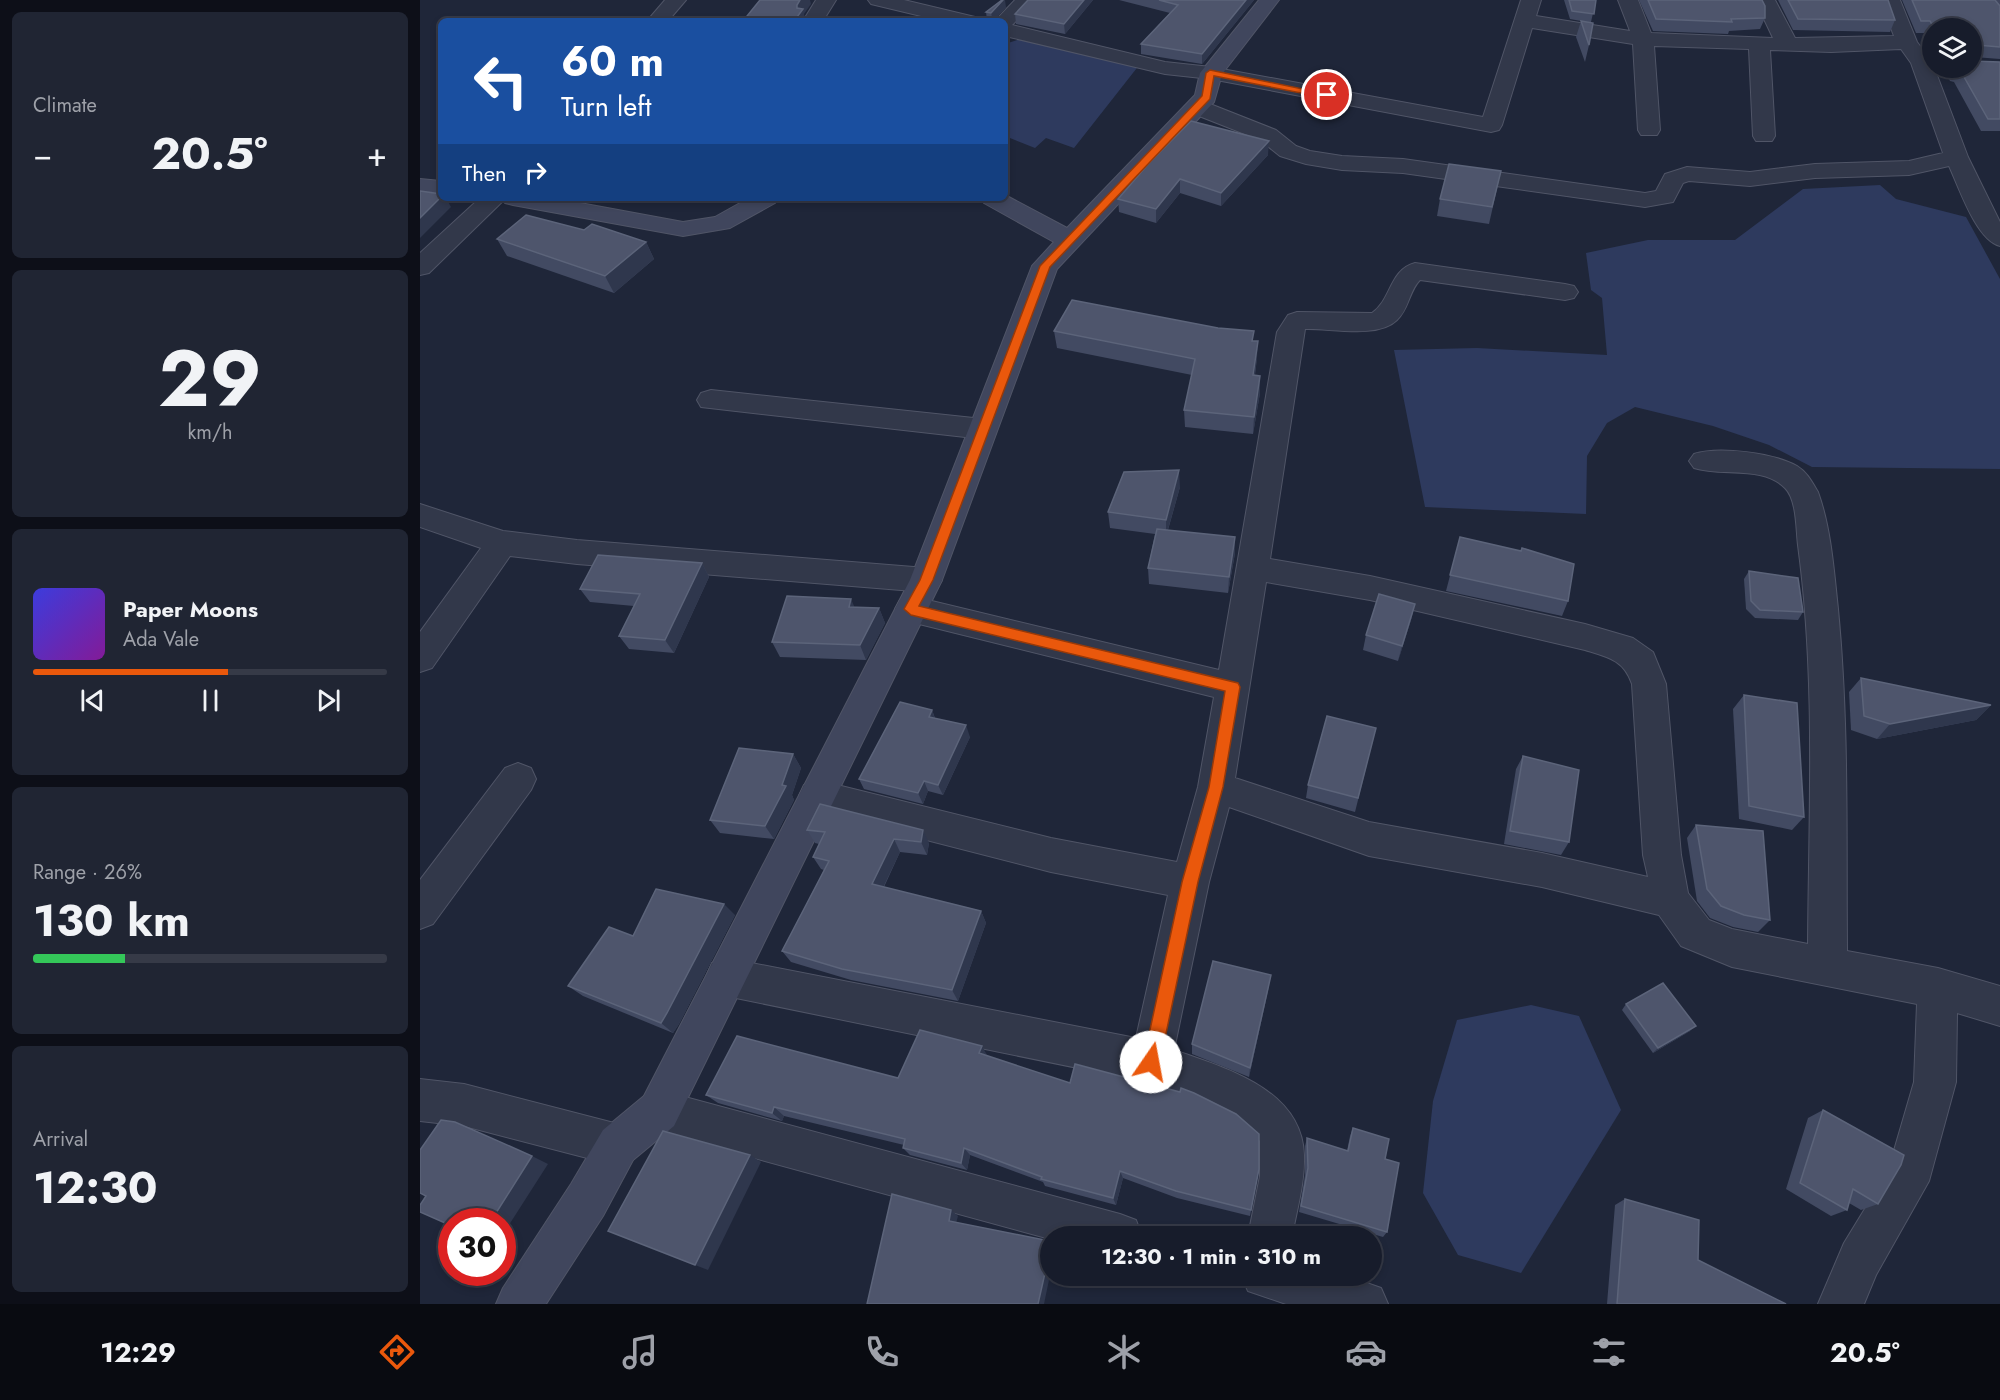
<!DOCTYPE html>
<html lang="en">
<head>
<meta charset="utf-8">
<style>
	body { margin:0; font-family:Jost,sans-serif; background:#202533; color:#f1f3f6; height:100vh; display:flex; flex-direction:column; font-size:22px; white-space:nowrap }
	* { box-sizing:border-box; margin:0 }
	p { font-size:20px; color:#9ea1a9 }
	.icon { flex:none; width:33px; height:33px; fill:none; stroke:currentColor; stroke-width:2; stroke-linecap:round; stroke-linejoin:round }
	.map { position:relative; flex:1; overflow:hidden }
	.drawer { display:flex; flex-direction:column; gap:12px; padding:12px; background:#0d0f18; width:420px }
	.drawer>* { flex:none }
	.banner { position:absolute; left:18px; top:18px; width:570px; height:183px; border-radius:9px; box-shadow:0 3px 9px #0003,0 0 0 2px #363a47; background:#1a4fa0; color:#fff; overflow:hidden }
	.buttons { position:absolute; left:1502px; top:18px; display:grid; gap:12px }
	.buttons a { display:grid; place-items:center; width:60px; height:60px; border-radius:50%; background:#171c2b; box-shadow:0 3px 9px #0003,0 0 0 2px #363a47; font-size:30px }
	.speed { position:absolute; left:18px; top:1208px; display:flex; gap:12px; font-size:30px; font-weight:700; text-align:center }
	.speed>* { display:grid; place-content:center; width:78px; height:78px; border-radius:50%; background:#171c2b; box-shadow:0 3px 9px #0003,0 0 0 2px #363a47; line-height:1 }
	.speed .limit { border:9px solid #d22; background:#fff; color:#111 }
	.pin { position:absolute; display:grid; place-items:center; width:51px; height:51px; color:#fff; margin:-26px; border:3px solid #fff; border-radius:50%; box-shadow:0 2px 6px #0007 }
	.me { position:absolute; width:66px; margin:-33px; rotate:12deg; stroke-linejoin:round; filter:drop-shadow(0 0 4px #0008) }
	.turn { display:flex; align-items:center; gap:21px; height:126px; padding:0 24px; font-size:27px }
	.turn .icon { width:78px; height:78px; stroke-width:2.5 }
	.turn b { display:block; font-size:42px; line-height:51px }
	.then { display:flex; align-items:center; height:57px; padding:0 24px; background:#0003; gap:12px; font-size:22px }
	.big { font-size:45px; font-weight:700; line-height:1.1 }
	.drawer .card { flex:1; display:flex; flex-direction:column; justify-content:center; gap:9px; min-width:0; padding:0 21px; border-radius:9px; background:#202533 }
	.drawer .dial { align-items:center; gap:0 }
	.dial b { font-size:78px; line-height:1 }
	.song { display:flex; align-items:center; gap:18px }
	.cover { width:72px; height:72px; border-radius:9px; background:linear-gradient(135deg,hsl(240 70% 55%),hsl(290 70% 35%)) }
	.played { height:6px; border-radius:3px; background:linear-gradient(90deg,#ea580c 55%,#363a47 55%) }
	.keys { display:flex; justify-content:space-around; direction:ltr }
	.heat { display:flex; justify-content:space-between; align-items:center; font-size:33px; direction:ltr }
	.charge { height:9px; border-radius:4px; background:linear-gradient(90deg,#34c759 26%,#363a47 0) }
	.trip { position:absolute; left:620px; top:1226px; width:342px; height:60px; border-radius:30px; background:#171c2b; box-shadow:0 3px 9px #0003,0 0 0 2px #363a47; font-weight:700; line-height:60px; text-align:center }
	.tabs { display:flex; height:96px; justify-content:space-around; align-items:center; background:#090b11; color:#9ea1a9 }
	.tabs .icon { width:42px; height:42px }
	.tabs .selected { color:#ea580c }
	.tabs b { font-size:27px; color:#f1f3f6 }
	main { display:flex; flex:1; min-height:0 }
	.map>svg:first-child { display:block }
	.water { fill:#2e3a5e }
	.lines { fill:none; stroke-linecap:round; stroke-linejoin:round }
	.street-casing { stroke:#505567; stroke-width:2 }
	.secondary-casing { stroke:#505567; stroke-width:2 }
	.street { fill:#32384a; fill-rule:evenodd }
	.secondary { fill:#40465d; fill-rule:evenodd }
	.wall { fill:#424a62 }
	.shaded-wall { fill:#2f374d }
	.building { fill:#4e556c; stroke:#5c647a; stroke-width:1.5 }
	.route { fill:#ea580c; stroke:#983908; stroke-width:1.5 }
</style>
</head>
<body>
<main>
<section class="drawer">
<div class="card"><p>Climate</p>
<div class="heat"><a>−</a><b class="big">20.5°</b><a>+</a></div>
</div>
<div class="card dial"><b>29</b><p>km/h</p></div>
<div class="card">
<div class="song"><i class="cover"></i><div><b>Paper Moons</b><p>Ada Vale</p></div></div>
<div class="played"></div>
<div class="keys"><svg class="icon" aria-label="previous" viewBox="0 0 24 24"><path d="M18 5L8 12l10 7zM5 5v14"/></svg><svg class="icon" aria-label="pause" viewBox="0 0 24 24"><path d="M8 5v14M16 5v14"/></svg><svg class="icon" aria-label="next" viewBox="0 0 24 24"><path d="M6 5l10 7-10 7zM19 5v14"/></svg></div>
</div>
<div class="card"><p>Range · 26%</p><b class="big">130 km</b><div class="charge"></div></div>
<div class="card"><p>Arrival</p><b class="big">12:30</b></div>
</section>
<div class="map">
<svg width="1580" height="1304" viewBox="0 0 1580 1304">
	<rect width="100%" height="100%" fill="#1f2639"/>
	<!-- water -->
	<g class="water">
		<path d="M603 38 720 64 654 148 626 138 615 148 585 136V44Z"/>
		<path d="M1460 185 1476 199 1546 217 1580 279V469L1392 467 1349 445 1293 426 1215 407 1187 423 1167 456 1166 514 1005 507 974 350 1057 348 1187 355 1182 298 1171 290 1166 253 1228 240H1315L1383 189Z"/>
		<path d="M1111 1005 1159 1016 1201 1110 1101 1273 1038 1255 1003 1193 1013 1101 1037 1020Z"/>
	</g>
	<g class="lines">
		<defs>
			<g id="street">
				<path d="M245 0H266L248 21H227Z"/>
				<path d="M396 0H416L403 21H383Z"/>
				<path d="M448 0H484L555 17 558 21H522L451 4Z"/>
				<path d="M595 0H617L592 25 745 62 791 67 1063 117 1101 0H1121L1116 16 1210 31 1198 0H1218L1231 33 1353 38 1335 0H1355L1375 38 1474 36 1460 0H1480L1497 42 1512 62 1548 157 1580 222V246C1556 240 1539 187 1529 166L1489 175 1395 178 1330 186 1269 181 1263 183 1253 202 1225 207 983 173 922 170 886 164 860 156 840 140 769 112 766 107 769 102H785L856 130 876 146 890 151 922 156 983 159 1225 193 1236 191 1245 174 1267 167 1330 172 1395 164 1489 161 1523 153 1491 63 1481 49 1411 52 1350 50 1355 136 1352 141H1336L1333 136 1329 49 1234 46 1240 130 1237 135H1221L1218 130 1213 44 1112 28 1082 125 1079 130 1071 132 791 79 745 74 585 36V21H575Z"/>
				<path d="M60 198H86L9 273 0 275V253Z"/>
				<path d="M995 263 1145 284 1154 286 1158 292 1154 298 1145 300 1000 280C989 291 989 309 977 320 958 339 910 328 885 329L850 559 950 576 1165 624 1213 638 1233 652 1246 684 1261 855 1268 893 1289 920 1312 929 1388 944C1389 810 1396 678 1378 545 1376 529 1377 500 1365 488 1343 465 1302 477 1274 468L1269 461 1274 454C1299 446 1354 453 1377 466 1387 472 1392 482 1398 492 1411 528 1414 571 1418 609 1429 723 1426 837 1427 951L1518 968 1580 986V1026L1537 1013 1536 1082 1509 1181 1456 1275 1444 1304H1398L1424 1243 1468 1171 1494 1082 1497 1004 1312 967 1261 946 1239 915 1122 887 949 856 809 807 789 882 754 1050C805 1068 882 1089 884 1155 885 1182 877 1209 872 1236H828L840 1176V1141C811 1109 770 1097 731 1083L306 996 292 991 286 977 292 963 306 958 716 1038 748 895 631 872 397 812 384 807 379 796 384 785 397 780 631 838 757 862 778 787 794 697 491 622 480 618 475 609 480 600 491 596 799 670 857 332 868 315 877 312 952 313C972 299 969 270 995 263ZM846 582 950 600 1165 650C1188 657 1204 660 1212 684L1223 855 1228 877 1122 853 949 822 815 778Z"/>
				<path d="M291 390 563 419 573 422 577 429 573 436 563 439 281 407 277 400 281 393Z"/>
				<path d="M0 504 83 531 157 540 506 568 517 571 522 580 517 589 506 592 157 564 90 556 12 668 0 672V632L61 548 0 527Z"/>
				<path d="M98 763 111 768 116 779 111 790 13 924 0 929V880L85 768Z"/>
				<path d="M0 1079 44 1084 198 1124 213 1130 219 1145 213 1160 198 1166 44 1126 0 1121Z"/>
				<path d="M239 1090 700 1214 716 1220 722 1236H630V1239L239 1132 224 1126 218 1111 224 1096Z"/>
				<path d="M821 1275H924L961 1288 968 1304H866L828 1291Z"/>
			</g>
			<g id="secondary">
				<path d="M839 0H859L802 74 794 102 637 269 522 580 254 1126 213 1160 183 1216 126 1304H76L83 1288 151 1184 183 1130 224 1096 490 580 612 266 634 242 564 203 560 198H585V195L647 228 775 95 780 73Z"/>
				<path d="M1563 0H1580V8L1566 4Z"/>
				<path d="M0 179 21 181V195L0 193Z"/>
				<path d="M81 198H133L263 222 295 217 329 198H359L355 203 310 228 263 236 93 205 85 203Z"/>
			</g>
		</defs>
		<!-- street casing -->
		<use href="#street" class="street-casing"/>
		<!-- secondary casing -->
		<use href="#secondary" class="secondary-casing"/>
		<!-- street -->
		<use href="#street" class="street"/>
		<!-- secondary -->
		<use href="#secondary" class="secondary"/>
	</g>
	<!-- wall -->
	<g class="wall">
		<path d="M608 0H673L645 34 596 24 595 14Z"/>
		<path d="M699 0H834L782 64 721 54V44L750 13Z"/>
		<path d="M1144 0H1176L1171 22 1169 45 1165 62 1156 37 1161 21 1150 19Z"/>
		<path d="M1219 0H1342L1345 18 1340 29 1309 31 1308 34 1233 31Z"/>
		<path d="M1358 0H1468L1475 20 1470 32 1373 30Z"/>
		<path d="M1482 0H1575L1580 6V59L1554 57 1551 61 1580 62V131H1561L1534 82 1530 81 1523 68H1551V28H1512V47L1504 33H1496Z"/>
		<path d="M586 7 573 21 567 20 566 12Z"/>
		<path d="M848 155 801 206 760 193 736 223 699 212 698 199 730 162Z"/>
		<path d="M1081 171 1069 224 1017 216 1020 199Z"/>
		<path d="M164 230 226 242 234 259 194 293 87 256 77 239Z"/>
		<path d="M634 331 834 341 837 358 835 375 840 393 833 434 765 427 764 410 772 375 637 348Z"/>
		<path d="M760 487 748 530 815 537V553L808 593 729 584 728 568 735 534 690 528 688 512Z"/>
		<path d="M1040 537 1101 551 1102 548 1148 601 1142 616 1026 591Z"/>
		<path d="M282 563 289 577 254 653 209 649 199 636 214 606 170 602 160 589Z"/>
		<path d="M1329 571 1383 612 1378 620 1335 618 1326 609 1324 579Z"/>
		<path d="M995 604 991 620 978 661 943 650 946 635Z"/>
		<path d="M434 607 459 608 465 623 446 660 360 657 352 642Z"/>
		<path d="M1441 678 1571 705 1556 720 1457 739 1431 730 1429 692Z"/>
		<path d="M1324 695 1384 817 1372 830 1319 819 1313 709Z"/>
		<path d="M512 710 515 718 550 737 523 795 508 791 503 804 444 789 439 779Z"/>
		<path d="M956 728 935 812 886 798 888 785Z"/>
		<path d="M373 754 381 768 372 795 374 800 354 839 300 833 290 820Z"/>
		<path d="M1103 756 1149 842 1141 855 1084 844 1096 769Z"/>
		<path d="M1276 825 1350 920 1338 932 1313 927 1290 918 1277 901 1267 838Z"/>
		<path d="M387 830 509 843 507 855 480 852 464 887 561 911 566 923 538 1001 431 980 371 962 362 951 404 870 401 869 393 857 399 844 395 843Z"/>
		<path d="M315 915 259 1024 253 1033 163 996 148 986 213 936Z"/>
		<path d="M849 986 829 1077 772 1054V1044Z"/>
		<path d="M1206 1004 1270 1031 1233 1053 1202 1010Z"/>
		<path d="M567 1056 839 1169 830 1216 757 1198 703 1178 696 1205 625 1186 623 1182 550 1155 547 1170 490 1155 483 1148 484 1145 364 1116 362 1121 298 1103 286 1095 478 1078Z"/>
		<path d="M1403 1110 1458 1204 1441 1210 1429 1203 1427 1210 1411 1216 1366 1189 1388 1118Z"/>
		<path d="M933 1128 965 1159 967 1232 963 1237 879 1212 885 1175V1146L887 1138 927 1151 930 1136Z"/>
		<path d="M1205 1199 1278 1260 1366 1304H1187L1195 1205Z"/>
	</g>
	<!-- shaded-wall -->
	<g class="shaded-wall">
		<path d="M380 0H390L391 4 384 14 386 21H374L377 5Z"/>
		<path d="M583 0H585L586 7 573 21 571 13Z"/>
		<path d="M664 0H673L645 34 644 24Z"/>
		<path d="M826 0H834L782 64V54Z"/>
		<path d="M1555 54 1551 62V55Z"/>
		<path d="M849 141 848 155 801 206V193Z"/>
		<path d="M760 179V193L736 223V209Z"/>
		<path d="M21 197V198H26L31 207 0 238V218Z"/>
		<path d="M226 242 234 259 194 293 185 276Z"/>
		<path d="M838 341 837 358 832 392 833 375Z"/>
		<path d="M840 376V393L833 434 834 417Z"/>
		<path d="M759 470 760 487 746 536V520Z"/>
		<path d="M815 537V553L808 593 809 577Z"/>
		<path d="M282 563 289 577 254 653 245 640Z"/>
		<path d="M431 599 438 615 429 607Z"/>
		<path d="M995 604 991 620 978 661 982 646Z"/>
		<path d="M459 608 465 623 446 660 440 645Z"/>
		<path d="M1571 705 1556 720 1457 739 1470 724Z"/>
		<path d="M512 710 516 722 509 717Z"/>
		<path d="M546 725 550 737 523 795 518 785Z"/>
		<path d="M373 754 381 768 372 795 374 800 354 839 345 826Z"/>
		<path d="M504 781 508 791 503 804 498 793Z"/>
		<path d="M503 830 509 843 507 855 501 842Z"/>
		<path d="M474 839 480 852 459 896 452 884Z"/>
		<path d="M304 904 315 915 259 1024 253 1033 241 1023Z"/>
		<path d="M561 911 566 923 538 1001 532 990Z"/>
		<path d="M851 975 849 986 829 1077 830 1068Z"/>
		<path d="M1276 1026 1270 1031 1233 1053 1238 1048Z"/>
		<path d="M562 1046 567 1055 559 1053Z"/>
		<path d="M354 1107 364 1116 362 1121 352 1113Z"/>
		<path d="M544 1148 550 1155 547 1170 541 1163Z"/>
		<path d="M330 1155 341 1162 288 1270 275 1265Z"/>
		<path d="M112 1156 128 1164 82 1236V1221H71Z"/>
		<path d="M700 1171 703 1178 696 1205 693 1198Z"/>
		<path d="M531 1210 538 1216 535 1227 529 1221Z"/>
		<path d="M630 1251V1275L624 1304H618Z"/>
	</g>
	<!-- building -->
	<g class="building">
		<path d="M340 0H380L377 5V8L383 9 374 21H323Z"/>
		<path d="M582 0H583L571 13 566 12Z"/>
		<path d="M608 0H664L644 24 595 14Z"/>
		<path d="M739 0H826L782 54 721 44 758 5Z"/>
		<path d="M1149 0H1176L1174 14 1152 11Z"/>
		<path d="M1228 0H1342L1345 6V18L1311 19 1312 22 1236 19Z"/>
		<path d="M1368 0H1468L1475 20 1378 19Z"/>
		<path d="M1492 0H1575L1580 6V47L1557 45 1555 54 1551 55V28H1514L1510 21H1501Z"/>
		<path d="M1161 21 1173 23 1169 45Z"/>
		<path d="M1551 61 1580 62V119H1568L1540 70H1536L1535 68H1551Z"/>
		<path d="M771 121 849 141 801 193 760 179 736 209 698 199 730 162Z"/>
		<path d="M1029 164 1081 171 1072 207 1020 199Z"/>
		<path d="M0 191 21 194V197L0 218Z"/>
		<path d="M106 215 164 230 172 224 226 242 185 276 77 239Z"/>
		<path d="M652 300 798 328 834 331 832 341H838L833 375 840 376 834 417 764 410 775 359 634 331Z"/>
		<path d="M759 470 746 520 688 512 704 472Z"/>
		<path d="M737 529 815 537 809 577 728 568Z"/>
		<path d="M1040 537 1101 551 1102 548 1154 564 1148 601 1030 575Z"/>
		<path d="M178 555 282 563 245 640 199 636 220 594 160 589Z"/>
		<path d="M1329 571 1378 578 1383 612 1340 610 1331 601Z"/>
		<path d="M959 594 995 604 982 646 946 635Z"/>
		<path d="M367 596 431 599 429 607 459 608 440 645 352 642Z"/>
		<path d="M1441 678 1571 705 1470 724 1444 716Z"/>
		<path d="M1324 695 1377 703 1384 817 1329 806Z"/>
		<path d="M480 702 512 710 509 717 546 725 518 785 504 781 498 793 439 779Z"/>
		<path d="M907 716 956 728 938 798 888 785Z"/>
		<path d="M319 748 373 754 362 785 366 786 345 826 290 820Z"/>
		<path d="M1103 756 1159 770 1149 842 1090 831Z"/>
		<path d="M400 804 503 830 501 842 474 839 452 884 561 911 532 990 422 969 362 951 409 861 393 857 405 832 387 830Z"/>
		<path d="M1276 825 1343 831 1350 920 1324 915 1301 906 1287 889Z"/>
		<path d="M236 889 304 904 247 1013 241 1023 148 986 189 927 213 936Z"/>
		<path d="M793 961 851 975 830 1068 772 1044Z"/>
		<path d="M1243 983 1276 1026 1238 1048 1206 1004Z"/>
		<path d="M500 1030 562 1046 559 1053 650 1083 655 1064 760 1092 761 1088 774 1093 816 1114 839 1134V1169L831 1210 756 1191 700 1171 693 1198 621 1179 622 1177 544 1148 541 1163 483 1148 485 1139 354 1107 352 1113 286 1095 317 1036 478 1078Z"/>
		<path d="M1403 1110 1484 1155 1481 1165 1458 1204 1433 1189 1427 1210 1380 1183Z"/>
		<path d="M21 1120 35 1122 112 1156 71 1221H32V1226L0 1212V1205L6 1196 0 1193V1150Z"/>
		<path d="M933 1128 969 1139 965 1159 979 1163 967 1232 881 1206 888 1168 887 1138 928 1151Z"/>
		<path d="M243 1131 330 1155 275 1265 188 1231Z"/>
		<path d="M472 1194 531 1210 529 1221 630 1241V1251L618 1304H447Z"/>
		<path d="M1205 1199 1279 1220 1278 1260 1366 1304H1197Z"/>
	</g>
	<!-- route -->
	<path class="route" d="M790 70 912 95 907 98 794 76 790 99 630 267 513 580 499 606 818 683 820 687 803 787 778 882 740 1062 737 1068 731 1070 725 1068 723 1062 762 882 789 787 805 691 491 615 484 609 500 580 620 266 782 96 786 73Z"/>
</svg>
<div class="buttons">
<a><svg class="icon" aria-label="layers" viewBox="0 0 24 24"><path d="M12 4l9 5-9 5-9-5zM3 14l9 5 9-5"/></svg></a>
</div>
<div class="speed"><div class="limit">30</div></div>
<div class="pin" style="left:907px;top:95px;background:#d93025"><svg class="icon" aria-label="arrive" viewBox="0 0 24 24"><path d="M6 21V4h12l-3 4 3 4H6"/></svg></div>
<svg class="me" style="left:731px;top:1062px" viewBox="-20 -20 40 40"><circle r="19" fill="#fff"/><path d="M0-13L10 11 0 6-10 11z" fill="#ea580c"/></svg>
<div class="trip">12:30 · 1 min · 310 m</div>
<div class="banner">
<div class="turn"><svg class="icon" aria-label="left" viewBox="0 0 24 24"><path d="M17 20v-9H6M10 6l-5 5 5 5"/></svg><div><b>60 m</b>Turn left</div></div>
<div class="then">Then<svg class="icon" aria-label="right" viewBox="0 0 24 24"><path d="M7 20v-9h11M14 6l5 5-5 5"/></svg></div>
</div>
</div>
</main>
<nav class="tabs">
<b>12:29</b>
<svg class="icon selected" aria-label="directions" viewBox="0 0 24 24"><path d="M12 3l9 9-9 9-9-9zM9 14v-3h6M13 9l2 2-2 2"/></svg>
<svg class="icon" aria-label="music" viewBox="0 0 24 24"><path d="M9 18V5l10-2v13"/><circle cx="6" cy="18" r="3"/><circle cx="16" cy="16" r="3"/></svg>
<svg class="icon" aria-label="phone" viewBox="0 0 24 24"><path d="M5 4h4l2 5-3 2q2 4 5 5l2-3 5 2v4C11 20 4 13 5 4z"/></svg>
<svg class="icon" aria-label="climate" viewBox="0 0 24 24"><path d="M12 3v18M4 7l16 10M4 17L20 7"/></svg>
<svg class="icon" aria-label="car" viewBox="0 0 24 24"><path d="M5 17H2v-5l4-1 3-4h7l3 4 3 1v5h-3M9 17h6M6 11h13"/><circle cx="7" cy="17" r="2"/><circle cx="17" cy="17" r="2"/></svg>
<svg class="icon" aria-label="filters" viewBox="0 0 24 24"><path d="M4 7h16M4 17h16"/><circle cx="9" cy="7" r="2"/><circle cx="15" cy="17" r="2"/></svg>
<b>20.5°</b>
</nav>
</body>
</html>
